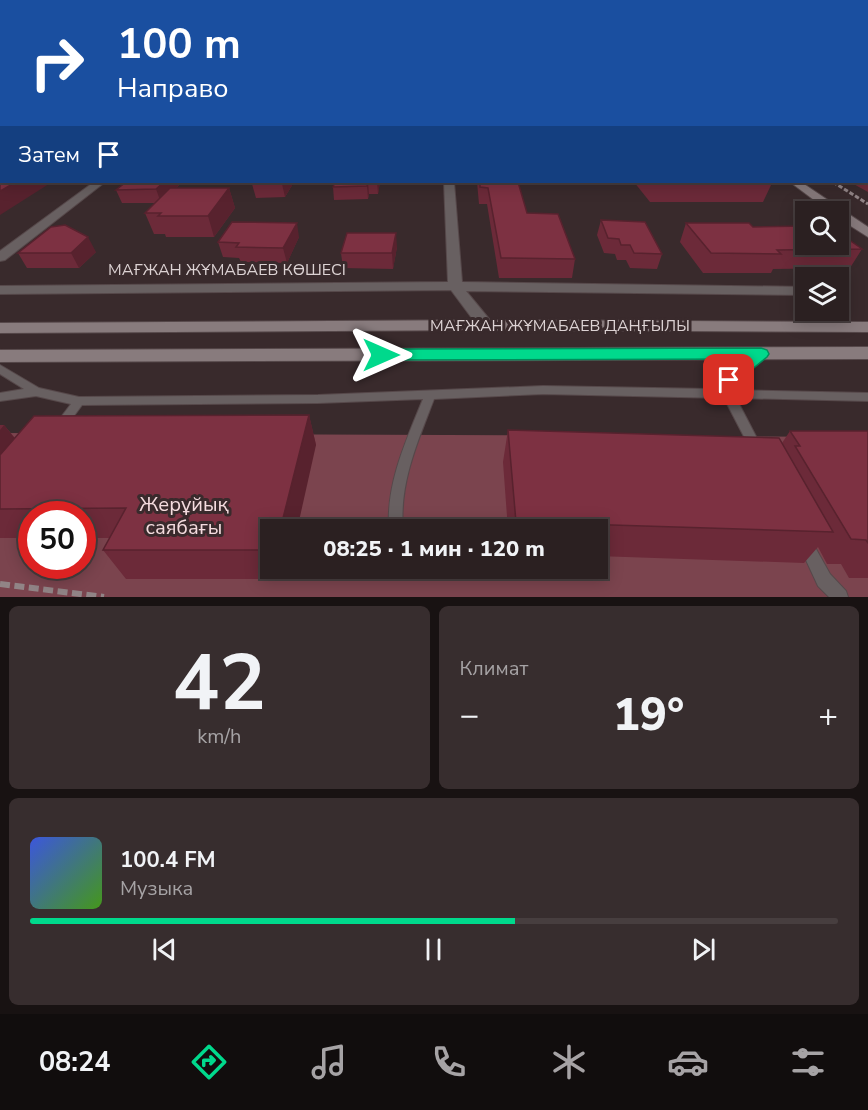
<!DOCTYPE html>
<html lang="ru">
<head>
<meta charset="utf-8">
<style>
	body { margin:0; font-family:"Nunito Sans",sans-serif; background:#372d2e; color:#f1f3f6; height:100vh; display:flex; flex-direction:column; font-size:22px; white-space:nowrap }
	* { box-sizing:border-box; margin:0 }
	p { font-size:20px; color:#a6a3a5 }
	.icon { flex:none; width:33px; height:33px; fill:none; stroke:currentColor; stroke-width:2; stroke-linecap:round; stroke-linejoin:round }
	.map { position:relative; height:597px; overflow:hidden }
	.details { display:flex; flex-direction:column; gap:9px; padding:9px; background:#181212; flex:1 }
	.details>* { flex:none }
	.banner { position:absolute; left:0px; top:0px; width:868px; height:183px; box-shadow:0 3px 15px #0003,0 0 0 2px #473e3f; background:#1a4fa0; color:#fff; overflow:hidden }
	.fabs { position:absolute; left:795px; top:201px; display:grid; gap:12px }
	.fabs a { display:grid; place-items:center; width:54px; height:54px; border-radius:0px; background:#2b2021; box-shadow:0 3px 15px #0003,0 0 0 2px #473e3f; font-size:30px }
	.speed { position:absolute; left:18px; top:501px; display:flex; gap:12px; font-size:30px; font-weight:700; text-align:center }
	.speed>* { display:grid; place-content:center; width:78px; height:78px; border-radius:50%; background:#2b2021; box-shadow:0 3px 15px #0003,0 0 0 2px #473e3f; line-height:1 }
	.speed .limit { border:9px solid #d22; background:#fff; color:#111 }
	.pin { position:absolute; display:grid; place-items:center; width:51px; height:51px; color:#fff; margin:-26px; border-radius:12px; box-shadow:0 3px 9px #0006 }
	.me { position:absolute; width:66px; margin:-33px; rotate:90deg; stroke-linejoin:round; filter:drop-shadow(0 0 4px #0008) }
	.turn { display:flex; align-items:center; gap:21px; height:126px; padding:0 18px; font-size:27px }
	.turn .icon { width:78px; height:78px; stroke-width:2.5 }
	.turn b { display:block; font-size:42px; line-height:51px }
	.then { display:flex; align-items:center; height:57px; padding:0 18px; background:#0003; gap:12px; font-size:22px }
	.big { font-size:45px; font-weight:800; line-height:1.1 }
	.details .tile { flex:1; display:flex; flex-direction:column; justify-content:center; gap:9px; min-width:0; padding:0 21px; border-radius:9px; background:#372d2e }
	.details .dial { align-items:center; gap:0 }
	.dial b { font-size:78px; line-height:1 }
	.song { display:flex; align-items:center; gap:18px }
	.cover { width:72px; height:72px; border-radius:9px; background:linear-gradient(135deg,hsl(230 70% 55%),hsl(100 70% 35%)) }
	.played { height:6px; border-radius:3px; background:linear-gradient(90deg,#00d98c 60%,#473e3f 60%) }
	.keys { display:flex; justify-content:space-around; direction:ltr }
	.heat { display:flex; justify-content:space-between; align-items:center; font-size:33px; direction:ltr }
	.details .tiles { flex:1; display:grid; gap:9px; grid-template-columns:1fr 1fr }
	.tile:last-child { grid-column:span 2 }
	.trip { position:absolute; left:260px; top:519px; width:348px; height:60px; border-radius:0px; background:#2b2021; box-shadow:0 3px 15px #0003,0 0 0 2px #473e3f; font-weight:800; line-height:60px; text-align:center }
	.dock { display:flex; height:96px; justify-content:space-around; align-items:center; background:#110d0d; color:#a6a3a5 }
	.dock .icon { width:42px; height:42px }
	.dock .selected { color:#00d98c }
	.dock b { font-size:27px; color:#f1f3f6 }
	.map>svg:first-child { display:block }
	.green { fill:#7b444e; fill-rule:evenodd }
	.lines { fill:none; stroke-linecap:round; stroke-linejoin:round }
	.lane-casing { stroke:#56484a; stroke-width:2 }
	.street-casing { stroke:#56484a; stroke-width:2 }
	.secondary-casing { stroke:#56484a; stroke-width:2 }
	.path-far1 { stroke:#918486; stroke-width:3; stroke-dasharray:4.5 2; stroke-linecap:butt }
	.path { stroke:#918486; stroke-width:6; stroke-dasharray:10 4.5; stroke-linecap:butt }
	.lane { fill:#686061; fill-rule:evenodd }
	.street { fill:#686061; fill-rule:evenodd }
	.secondary { fill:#887b7d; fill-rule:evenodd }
	.wall { fill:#6c2a39 }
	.shaded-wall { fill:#58222e }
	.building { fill:#7d3142; stroke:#58222e; stroke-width:1.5 }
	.route { fill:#00d98c; stroke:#008d5b; stroke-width:1.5 }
	.labels { text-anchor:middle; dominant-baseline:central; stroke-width:6; stroke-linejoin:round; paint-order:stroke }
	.street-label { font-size:16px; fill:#dcd2d3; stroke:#392a2c }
	.near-park-label { font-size:20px; fill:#f5dcdf; stroke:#392a2c }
</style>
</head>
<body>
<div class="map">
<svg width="868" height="597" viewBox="0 0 868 597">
	<rect width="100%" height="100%" fill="#392a2c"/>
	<!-- green -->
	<path class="green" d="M0 433 868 437V597H0ZM32 514H82V566H32ZM270 530H597V568H270Z"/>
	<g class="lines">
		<defs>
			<g id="lane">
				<path d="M761 350 765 351 766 354 765 357 724 390 868 393V401L736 398 762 448 760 452 756 453 752 452 724 398 543 394 434 399C418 441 399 483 403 530H389C386 483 406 441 423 399L318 403 82 405 65 428 61 430 57 428 55 425 71 404 36 396 0 401V393L24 389 0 374V365L39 388 79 397 318 395 543 386 709 389 757 351Z"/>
				<path d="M806 538 811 540 830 574 846 591 848 597H829L818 586 799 545 801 540Z"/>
			</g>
			<g id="street">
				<rect x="0" y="80" width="2" height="4"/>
				<path d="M94 182H105L5 260 0 261V251Z"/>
				<path d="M444 182H454L462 282 806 287V295L466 291 494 325 492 329H480L451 290 0 294V286L448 282Z"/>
			</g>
			<g id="secondary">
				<path d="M790 182H801L868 227V237L838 218V212H830Z"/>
				<path d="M486 320 868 322V332L486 330 0 333V323Z"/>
				<path d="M868 347V359L0 362V350Z"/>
			</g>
		</defs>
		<!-- lane casing -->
		<use href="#lane" class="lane-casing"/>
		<!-- street casing -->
		<use href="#street" class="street-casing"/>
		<!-- secondary casing -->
		<use href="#secondary" class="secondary-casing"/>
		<!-- path-far1 -->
		<path class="path-far1" d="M833 182 868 204"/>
		<!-- path -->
		<path class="path" d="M0 584 104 597"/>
		<!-- lane -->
		<use href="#lane" class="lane"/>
		<!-- street -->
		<use href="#street" class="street"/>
		<!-- secondary -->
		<use href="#secondary" class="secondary"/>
	</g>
	<!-- wall -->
	<g class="wall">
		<path d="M867 61H868V192L850 182H867Z"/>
		<path d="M126 182H182L176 188H229L235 208 214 237H166L165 234H154L145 213 155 203H122L116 190Z"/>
		<path d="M294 182 285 197 256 198 252 184Z"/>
		<path d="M335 182H380L378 194H369L368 199 334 200 333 187Z"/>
		<path d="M474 182H518L527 213 575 259 572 278H499L487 204H479L477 182Z"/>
		<path d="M634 182H769L772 183 763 202H650Z"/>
		<path d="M601 220 662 254 657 269 630 268 626 260H617L615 254 604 253 597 235Z"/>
		<path d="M686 223 753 227 862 249 850 268 773 269 771 273H703L680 242Z"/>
		<path d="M299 237 287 263 241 262 239 258 223 257 218 242Z"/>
		<path d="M397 247 393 269 343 268 341 253Z"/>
		<path d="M96 252 79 268H27L18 253Z"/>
		<path d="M309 415 316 445 270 530V568H288L286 579H126L103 550 110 538H82V514H32V538H0V425H4L15 438Z"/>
		<path d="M508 430 782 443 790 431H868V578H849L841 564H827L818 547 804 563 597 556V530H508L503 462Z"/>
	</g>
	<!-- shaded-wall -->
	<g class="shaded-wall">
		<path d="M2 108V121L0 122V109Z"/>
		<path d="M16 182H52L0 215V191Z"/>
		<path d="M164 182H182L161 203 156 189Z"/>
		<path d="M284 182H294L285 197 282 184Z"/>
		<path d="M368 182 369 194 368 199 367 186Z"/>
		<path d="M377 182H380L378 194Z"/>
		<path d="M229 188 235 208 214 237 208 216Z"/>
		<path d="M297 223 299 237 287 263 283 248Z"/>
		<path d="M396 233 397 247 393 269 392 253Z"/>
		<path d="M88 237 96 252 79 268 71 253Z"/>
		<path d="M309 415 316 445 297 530H280Z"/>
		<path d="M4 425 28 455 0 489V430Z"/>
		<path d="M282 568H288L286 579Z"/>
	</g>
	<!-- building -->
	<g class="building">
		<rect x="867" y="61" width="1" height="35"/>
		<path d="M0 99H2V108L0 109Z"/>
		<path d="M867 103 868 104V125H867Z"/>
		<rect x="867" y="129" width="1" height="16"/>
		<path d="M2 171V182H16L0 191V172Z"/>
		<path d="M126 182H164L156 189 116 190Z"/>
		<path d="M254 182H284L282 184H252Z"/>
		<path d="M335 182H368L367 186 333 187Z"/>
		<path d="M480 182H518L527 213 558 214 575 259 501 258 488 188 480 187Z"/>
		<path d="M654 182H769L772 183H655Z"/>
		<path d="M170 188H229L208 216H158L161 213H145Z"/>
		<path d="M601 220 645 222 662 254 634 253 630 245H621L619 239 608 238Z"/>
		<path d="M232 222 297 223 283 248 236 247 239 243 218 242Z"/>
		<path d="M686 223H749L753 227 806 226V244H838V232L862 249 777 250 781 254 711 253Z"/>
		<path d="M65 225 88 237 71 253H18L51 227Z"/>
		<path d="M347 233H396L392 253H341Z"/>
		<path d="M309 415 280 530H270V550H103L126 508 0 509V455L34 416Z"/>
		<path d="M508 430 779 438 833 532 516 522Z"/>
		<path d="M790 431H868V543L866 540 851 539 795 446H800Z"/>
	</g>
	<!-- sky -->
	<linearGradient id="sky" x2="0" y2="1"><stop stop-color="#1f1718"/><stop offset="0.42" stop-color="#4e4a56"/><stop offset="1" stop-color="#4e4a56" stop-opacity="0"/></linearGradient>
	<rect width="868" height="145" fill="url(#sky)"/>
	<!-- route -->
	<path class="route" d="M761 348 767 350 769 354 767 357 734 384H723L720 380 744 359 381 360 375 358 373 355 375 351 381 349Z"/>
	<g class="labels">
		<!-- street labels -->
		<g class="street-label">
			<text x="227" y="270">МАҒЖАН ЖҰМАБАЕВ КӨШЕСІ</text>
			<text x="560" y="326">МАҒЖАН ЖҰМАБАЕВ ДАҢҒЫЛЫ</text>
		</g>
		<!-- near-park labels -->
		<g class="near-park-label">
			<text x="184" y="504">Жерұйық<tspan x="184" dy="23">саябағы</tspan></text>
		</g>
	</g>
</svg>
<div class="fabs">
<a><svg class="icon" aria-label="search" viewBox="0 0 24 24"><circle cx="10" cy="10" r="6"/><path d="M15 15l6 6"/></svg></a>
<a><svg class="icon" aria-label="layers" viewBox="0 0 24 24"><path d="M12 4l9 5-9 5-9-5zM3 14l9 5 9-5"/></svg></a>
</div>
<div class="speed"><div class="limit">50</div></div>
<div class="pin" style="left:729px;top:380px;background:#d93025"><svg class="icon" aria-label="arrive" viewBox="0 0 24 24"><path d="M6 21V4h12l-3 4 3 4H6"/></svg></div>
<svg class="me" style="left:381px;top:355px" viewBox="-20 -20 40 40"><path d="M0-17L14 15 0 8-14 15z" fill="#00d98c" stroke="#fff" stroke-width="4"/></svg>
<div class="trip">08:25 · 1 мин · 120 m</div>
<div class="banner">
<div class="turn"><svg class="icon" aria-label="right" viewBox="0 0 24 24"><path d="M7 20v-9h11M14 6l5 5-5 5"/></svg><div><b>100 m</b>Направо</div></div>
<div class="then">Затем<svg class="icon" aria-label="arrive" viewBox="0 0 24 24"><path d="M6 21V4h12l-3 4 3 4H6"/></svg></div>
</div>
</div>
<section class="details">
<div class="tiles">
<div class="tile dial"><b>42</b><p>km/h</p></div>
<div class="tile"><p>Климат</p>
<div class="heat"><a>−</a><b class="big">19°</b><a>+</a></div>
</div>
<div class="tile">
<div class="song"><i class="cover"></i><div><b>100.4 FM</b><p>Музыка</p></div></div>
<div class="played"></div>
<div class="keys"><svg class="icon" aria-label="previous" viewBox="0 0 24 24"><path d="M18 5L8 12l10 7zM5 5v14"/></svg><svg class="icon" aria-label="pause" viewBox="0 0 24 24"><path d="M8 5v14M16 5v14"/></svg><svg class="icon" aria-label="next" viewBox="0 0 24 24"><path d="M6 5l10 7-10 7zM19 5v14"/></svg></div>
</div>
</div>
</section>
<nav class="dock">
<b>08:24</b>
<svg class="icon selected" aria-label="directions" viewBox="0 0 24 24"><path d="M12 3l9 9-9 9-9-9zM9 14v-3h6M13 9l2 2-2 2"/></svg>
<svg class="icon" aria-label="music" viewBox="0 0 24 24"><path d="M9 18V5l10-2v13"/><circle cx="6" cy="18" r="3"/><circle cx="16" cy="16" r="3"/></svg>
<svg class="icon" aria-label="phone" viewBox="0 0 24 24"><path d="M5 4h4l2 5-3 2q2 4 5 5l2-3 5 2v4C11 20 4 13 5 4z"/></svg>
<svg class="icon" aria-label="climate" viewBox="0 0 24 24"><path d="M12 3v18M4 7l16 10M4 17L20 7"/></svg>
<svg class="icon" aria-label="car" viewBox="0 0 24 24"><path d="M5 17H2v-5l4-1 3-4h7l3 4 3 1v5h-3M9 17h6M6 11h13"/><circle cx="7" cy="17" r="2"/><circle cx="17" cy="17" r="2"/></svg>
<svg class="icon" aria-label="filters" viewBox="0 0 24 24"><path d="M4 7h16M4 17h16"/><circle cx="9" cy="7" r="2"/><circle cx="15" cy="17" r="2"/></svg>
</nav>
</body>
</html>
